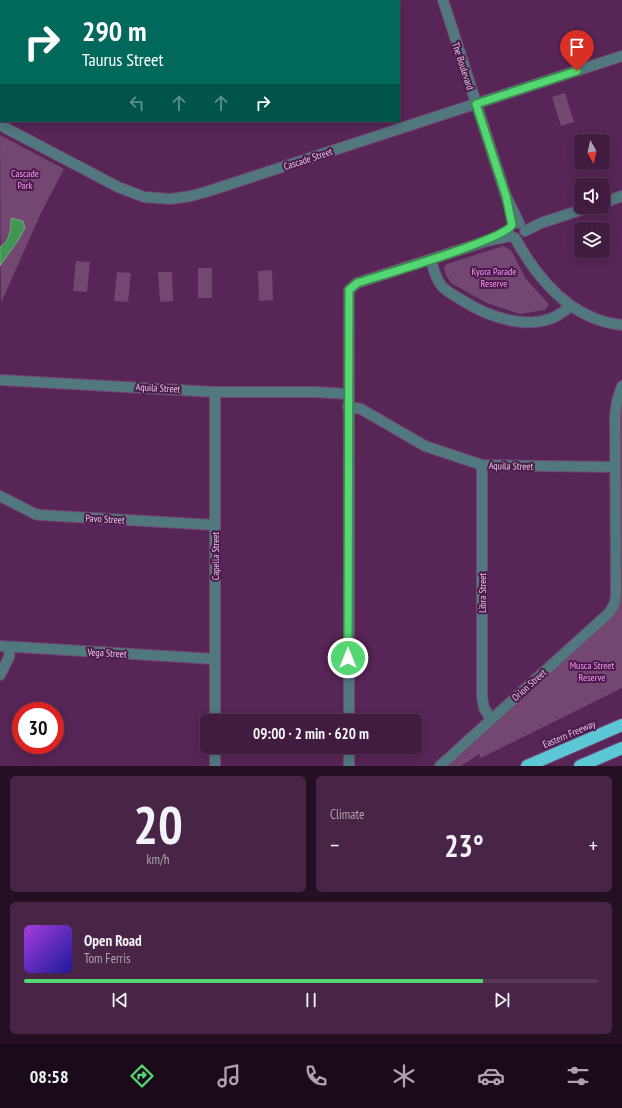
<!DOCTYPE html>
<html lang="en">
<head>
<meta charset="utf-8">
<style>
	body { margin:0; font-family:"PT Sans Narrow",sans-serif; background:#482547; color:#f1f3f6; height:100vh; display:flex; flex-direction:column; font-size:15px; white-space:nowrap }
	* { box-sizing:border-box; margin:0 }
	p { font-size:13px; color:#aea1b1 }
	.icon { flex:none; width:22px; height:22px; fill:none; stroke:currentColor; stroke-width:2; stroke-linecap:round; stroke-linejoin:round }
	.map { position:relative; height:766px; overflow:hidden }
	.drawer { display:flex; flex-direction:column; gap:10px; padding:10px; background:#240f23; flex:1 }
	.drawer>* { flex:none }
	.hud { position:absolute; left:0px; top:0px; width:400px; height:122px; box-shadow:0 2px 10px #0003,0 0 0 1px #5a3a59; background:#00695c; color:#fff; overflow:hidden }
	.needle { width:26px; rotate:172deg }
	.fabs { position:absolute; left:574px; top:134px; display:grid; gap:8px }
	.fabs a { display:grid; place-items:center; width:36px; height:36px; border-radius:6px; background:#411c40; box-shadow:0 2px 10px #0003,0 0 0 1px #5a3a59; font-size:20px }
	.speed { position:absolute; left:12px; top:702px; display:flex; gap:8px; font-size:20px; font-weight:700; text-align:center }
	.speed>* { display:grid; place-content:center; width:52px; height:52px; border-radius:50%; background:#411c40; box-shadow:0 2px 10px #0003,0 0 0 1px #5a3a59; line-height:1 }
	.speed .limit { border:6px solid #d22; background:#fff; color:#111 }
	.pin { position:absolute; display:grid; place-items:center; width:34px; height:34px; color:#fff; margin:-41px -17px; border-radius:50% 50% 50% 0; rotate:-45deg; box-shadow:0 0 4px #0007 }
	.pin .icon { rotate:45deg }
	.me { position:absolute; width:44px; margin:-22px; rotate:0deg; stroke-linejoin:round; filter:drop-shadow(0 0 3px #0008) }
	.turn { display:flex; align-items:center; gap:14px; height:84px; padding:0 16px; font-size:18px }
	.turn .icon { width:52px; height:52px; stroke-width:2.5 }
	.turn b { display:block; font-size:28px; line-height:34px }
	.lanes { display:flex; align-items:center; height:38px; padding:0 16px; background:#0003; justify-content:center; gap:20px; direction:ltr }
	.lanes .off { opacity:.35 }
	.big { font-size:30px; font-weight:700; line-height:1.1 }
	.drawer .tile { flex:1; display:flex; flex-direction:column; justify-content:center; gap:6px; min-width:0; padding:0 14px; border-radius:6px; background:#482547 }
	.drawer .dial { align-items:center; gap:0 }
	.dial b { font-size:52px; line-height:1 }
	.song { display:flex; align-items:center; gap:12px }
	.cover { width:48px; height:48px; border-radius:6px; background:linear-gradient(135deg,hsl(280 70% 55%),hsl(240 70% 35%)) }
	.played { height:4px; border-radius:2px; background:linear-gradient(90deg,#54d672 80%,#5a3a59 80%) }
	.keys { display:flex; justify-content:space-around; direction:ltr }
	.heat { display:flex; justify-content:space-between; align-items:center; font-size:22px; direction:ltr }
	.drawer .tiles { flex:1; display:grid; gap:10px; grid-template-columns:1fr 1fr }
	.tile:last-child { grid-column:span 2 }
	.trip { position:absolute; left:200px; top:714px; width:222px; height:40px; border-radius:6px; background:#411c40; box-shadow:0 2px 10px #0003,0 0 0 1px #5a3a59; font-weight:700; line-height:40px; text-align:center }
	.menu { display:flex; height:64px; justify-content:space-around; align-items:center; background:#1a0b1a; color:#aea1b1 }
	.menu .icon { width:28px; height:28px }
	.menu .on { color:#54d672 }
	.menu b { font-size:18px; color:#f1f3f6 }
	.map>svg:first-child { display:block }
	.green { fill:#744772 }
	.water { fill:#409652; stroke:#72a47e }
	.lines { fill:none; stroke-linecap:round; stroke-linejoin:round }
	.minor-casing { stroke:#734572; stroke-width:12 }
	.major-casing { stroke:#734572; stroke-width:12 }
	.highway-casing { stroke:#734572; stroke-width:14 }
	.minor { stroke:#50787e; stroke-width:10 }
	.major { stroke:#5ab1be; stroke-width:10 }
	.highway { stroke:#5cc8d7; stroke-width:12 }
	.route-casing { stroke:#378b4a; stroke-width:10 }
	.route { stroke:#54d672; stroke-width:7 }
	.labels { text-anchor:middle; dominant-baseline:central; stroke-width:4; stroke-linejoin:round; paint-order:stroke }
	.street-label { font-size:10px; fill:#e5c6e3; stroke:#4c1a4b }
	.park-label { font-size:10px; fill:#f898f5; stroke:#4c1a4b }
</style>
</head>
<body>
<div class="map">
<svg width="622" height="766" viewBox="0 0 622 766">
	<rect width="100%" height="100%" fill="#572556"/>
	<!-- green -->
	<g class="green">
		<path d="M565 93 574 122 561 126 552 97Z"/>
		<path d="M0 135 64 169 41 213 1 303Z"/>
		<path d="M503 246 511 250 526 279 548 303V306L545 310 520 314 487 303 451 283 445 273 444 267 447 264Z"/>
		<path d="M76 261 90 262 87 292 73 291Z"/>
		<rect x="198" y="268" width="14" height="30"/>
		<path d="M272 270 273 300 259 301 258 271Z"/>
		<path d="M117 272 131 273 128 302 114 301Z"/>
		<path d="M158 272H172L173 301 160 302Z"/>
		<path d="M622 400V688L481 758 479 754 461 766H446L615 612 620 416Z"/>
	</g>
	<!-- water -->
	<path class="water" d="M11 218 23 221 25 228 19 239 0 266V247C10 242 11 228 11 218Z"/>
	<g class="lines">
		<defs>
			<g id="minor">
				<path d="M443 0 506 196 519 223"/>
				<path d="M361 1 364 0"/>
				<path d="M0 125 118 187 144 197 171 199 191 196 209 191 622 56"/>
				<path d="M603 203 622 196"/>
				<path d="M525 231 541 223 590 207"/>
				<path d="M515 238C538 280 571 320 622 325"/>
				<path d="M431 259C433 267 435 278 441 285 445 291 454 295 460 299 491 319 540 336 570 306"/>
				<path d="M0 380 215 392H316L348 394"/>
				<path d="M348 407 361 409 425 446 482 465 615 467"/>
				<path d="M482 465V697L484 708 491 719"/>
				<path d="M0 496 35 514 40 515 215 525"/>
				<path d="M0 646 215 659"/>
				<path d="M0 675 9 657 10 647"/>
				<path d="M215 721V392"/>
				<path d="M349 721V290L357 283 487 241 511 236"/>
				<path d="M215 747V766"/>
				<path d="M349 747V766"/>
				<path d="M440 766 609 613 614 605 616 596 615 415 617 401 622 386"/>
			</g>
			<g id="major">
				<path d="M48 1V0"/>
				<path d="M0 91 1 90"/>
			</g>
			<g id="highway">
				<path d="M527 766 622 725"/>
				<path d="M580 766 622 748"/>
			</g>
		</defs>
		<!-- minor casing -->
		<use href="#minor" class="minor-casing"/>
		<!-- major casing -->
		<use href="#major" class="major-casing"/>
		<!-- highway casing -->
		<use href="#highway" class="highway-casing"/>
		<!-- minor -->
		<use href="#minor" class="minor"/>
		<!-- major -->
		<use href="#major" class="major"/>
		<!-- highway -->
		<use href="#highway" class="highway"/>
	</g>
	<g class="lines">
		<defs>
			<path id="route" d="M348 658 349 290 357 283C382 275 503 240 512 225L506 196 476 104 577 71"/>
		</defs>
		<!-- route casing -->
		<use href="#route" class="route-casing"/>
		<!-- route -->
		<use href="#route" class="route"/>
	</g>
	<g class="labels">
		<!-- street labels -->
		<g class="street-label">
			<text transform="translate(463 66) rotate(72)">The Boulevard</text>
			<text transform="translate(308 159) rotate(-18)">Cascade Street</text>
			<text transform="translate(158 388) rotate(3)">Aquila Street</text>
			<text transform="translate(511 466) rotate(1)">Aquila Street</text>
			<text transform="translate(105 519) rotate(3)">Pavo Street</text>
			<text transform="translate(215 556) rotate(-90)">Capella Street</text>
			<text transform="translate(482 593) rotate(-90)">Libra Street</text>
			<text transform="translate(107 653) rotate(3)">Vega Street</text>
			<text transform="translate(529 685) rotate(-42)">Orion Street</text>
			<text transform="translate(569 734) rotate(-23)">Eastern Freeway</text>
		</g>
		<!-- park labels -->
		<g class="park-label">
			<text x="25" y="173">Cascade<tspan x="25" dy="12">Park</tspan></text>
			<text x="494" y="271">Kyora Parade<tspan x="494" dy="12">Reserve</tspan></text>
			<text x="592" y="665">Musca Street<tspan x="592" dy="12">Reserve</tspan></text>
		</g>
	</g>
</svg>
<div class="fabs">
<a><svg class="needle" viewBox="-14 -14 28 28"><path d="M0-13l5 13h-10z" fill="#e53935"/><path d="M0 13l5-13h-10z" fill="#aea1b1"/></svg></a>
<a><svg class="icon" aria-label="sound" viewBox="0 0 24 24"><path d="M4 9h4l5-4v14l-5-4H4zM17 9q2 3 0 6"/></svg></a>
<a><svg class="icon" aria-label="layers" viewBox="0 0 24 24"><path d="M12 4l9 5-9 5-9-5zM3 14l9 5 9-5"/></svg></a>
</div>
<div class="speed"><div class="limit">30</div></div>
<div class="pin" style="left:577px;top:71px;background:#d93025"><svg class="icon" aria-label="arrive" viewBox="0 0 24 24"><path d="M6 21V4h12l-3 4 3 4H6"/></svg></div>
<svg class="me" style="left:348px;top:658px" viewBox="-20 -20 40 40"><circle r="17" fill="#54d672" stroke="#fff" stroke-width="3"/><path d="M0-11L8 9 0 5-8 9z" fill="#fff"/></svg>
<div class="trip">09:00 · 2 min · 620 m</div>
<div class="hud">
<div class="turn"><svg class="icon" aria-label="right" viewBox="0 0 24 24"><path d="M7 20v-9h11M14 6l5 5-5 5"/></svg><div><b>290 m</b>Taurus Street</div></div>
<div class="lanes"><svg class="icon off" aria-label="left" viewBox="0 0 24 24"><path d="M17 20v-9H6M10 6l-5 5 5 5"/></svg><svg class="icon off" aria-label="ahead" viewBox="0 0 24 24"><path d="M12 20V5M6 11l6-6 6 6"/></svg><svg class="icon off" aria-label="ahead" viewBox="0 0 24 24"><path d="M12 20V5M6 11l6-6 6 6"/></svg><svg class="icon" aria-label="right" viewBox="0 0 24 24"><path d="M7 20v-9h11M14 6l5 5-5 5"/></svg></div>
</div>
</div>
<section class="drawer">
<div class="tiles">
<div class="tile dial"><b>20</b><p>km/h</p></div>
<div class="tile"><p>Climate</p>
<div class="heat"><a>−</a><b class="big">23°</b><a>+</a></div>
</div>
<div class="tile">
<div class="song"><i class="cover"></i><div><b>Open Road</b><p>Tom Ferris</p></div></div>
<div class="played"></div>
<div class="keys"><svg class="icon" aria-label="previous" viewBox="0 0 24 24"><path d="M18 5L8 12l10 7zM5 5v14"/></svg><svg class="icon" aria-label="pause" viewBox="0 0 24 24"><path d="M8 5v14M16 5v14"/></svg><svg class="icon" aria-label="next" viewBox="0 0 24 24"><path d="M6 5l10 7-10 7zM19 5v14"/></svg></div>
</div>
</div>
</section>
<nav class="menu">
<b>08:58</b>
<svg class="icon on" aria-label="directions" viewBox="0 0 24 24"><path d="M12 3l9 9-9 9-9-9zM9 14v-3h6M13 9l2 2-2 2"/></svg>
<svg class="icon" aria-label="music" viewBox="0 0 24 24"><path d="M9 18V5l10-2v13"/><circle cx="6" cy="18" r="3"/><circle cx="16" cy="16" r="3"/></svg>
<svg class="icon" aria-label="phone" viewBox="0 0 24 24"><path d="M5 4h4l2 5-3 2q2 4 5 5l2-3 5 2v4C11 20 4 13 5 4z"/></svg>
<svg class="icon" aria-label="climate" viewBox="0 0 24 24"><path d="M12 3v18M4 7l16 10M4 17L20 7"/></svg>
<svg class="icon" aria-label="car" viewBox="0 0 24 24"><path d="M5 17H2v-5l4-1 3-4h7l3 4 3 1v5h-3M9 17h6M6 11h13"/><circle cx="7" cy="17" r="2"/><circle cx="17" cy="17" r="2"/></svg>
<svg class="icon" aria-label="filters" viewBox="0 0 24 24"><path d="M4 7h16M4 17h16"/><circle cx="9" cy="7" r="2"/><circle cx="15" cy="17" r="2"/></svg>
</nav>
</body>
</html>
